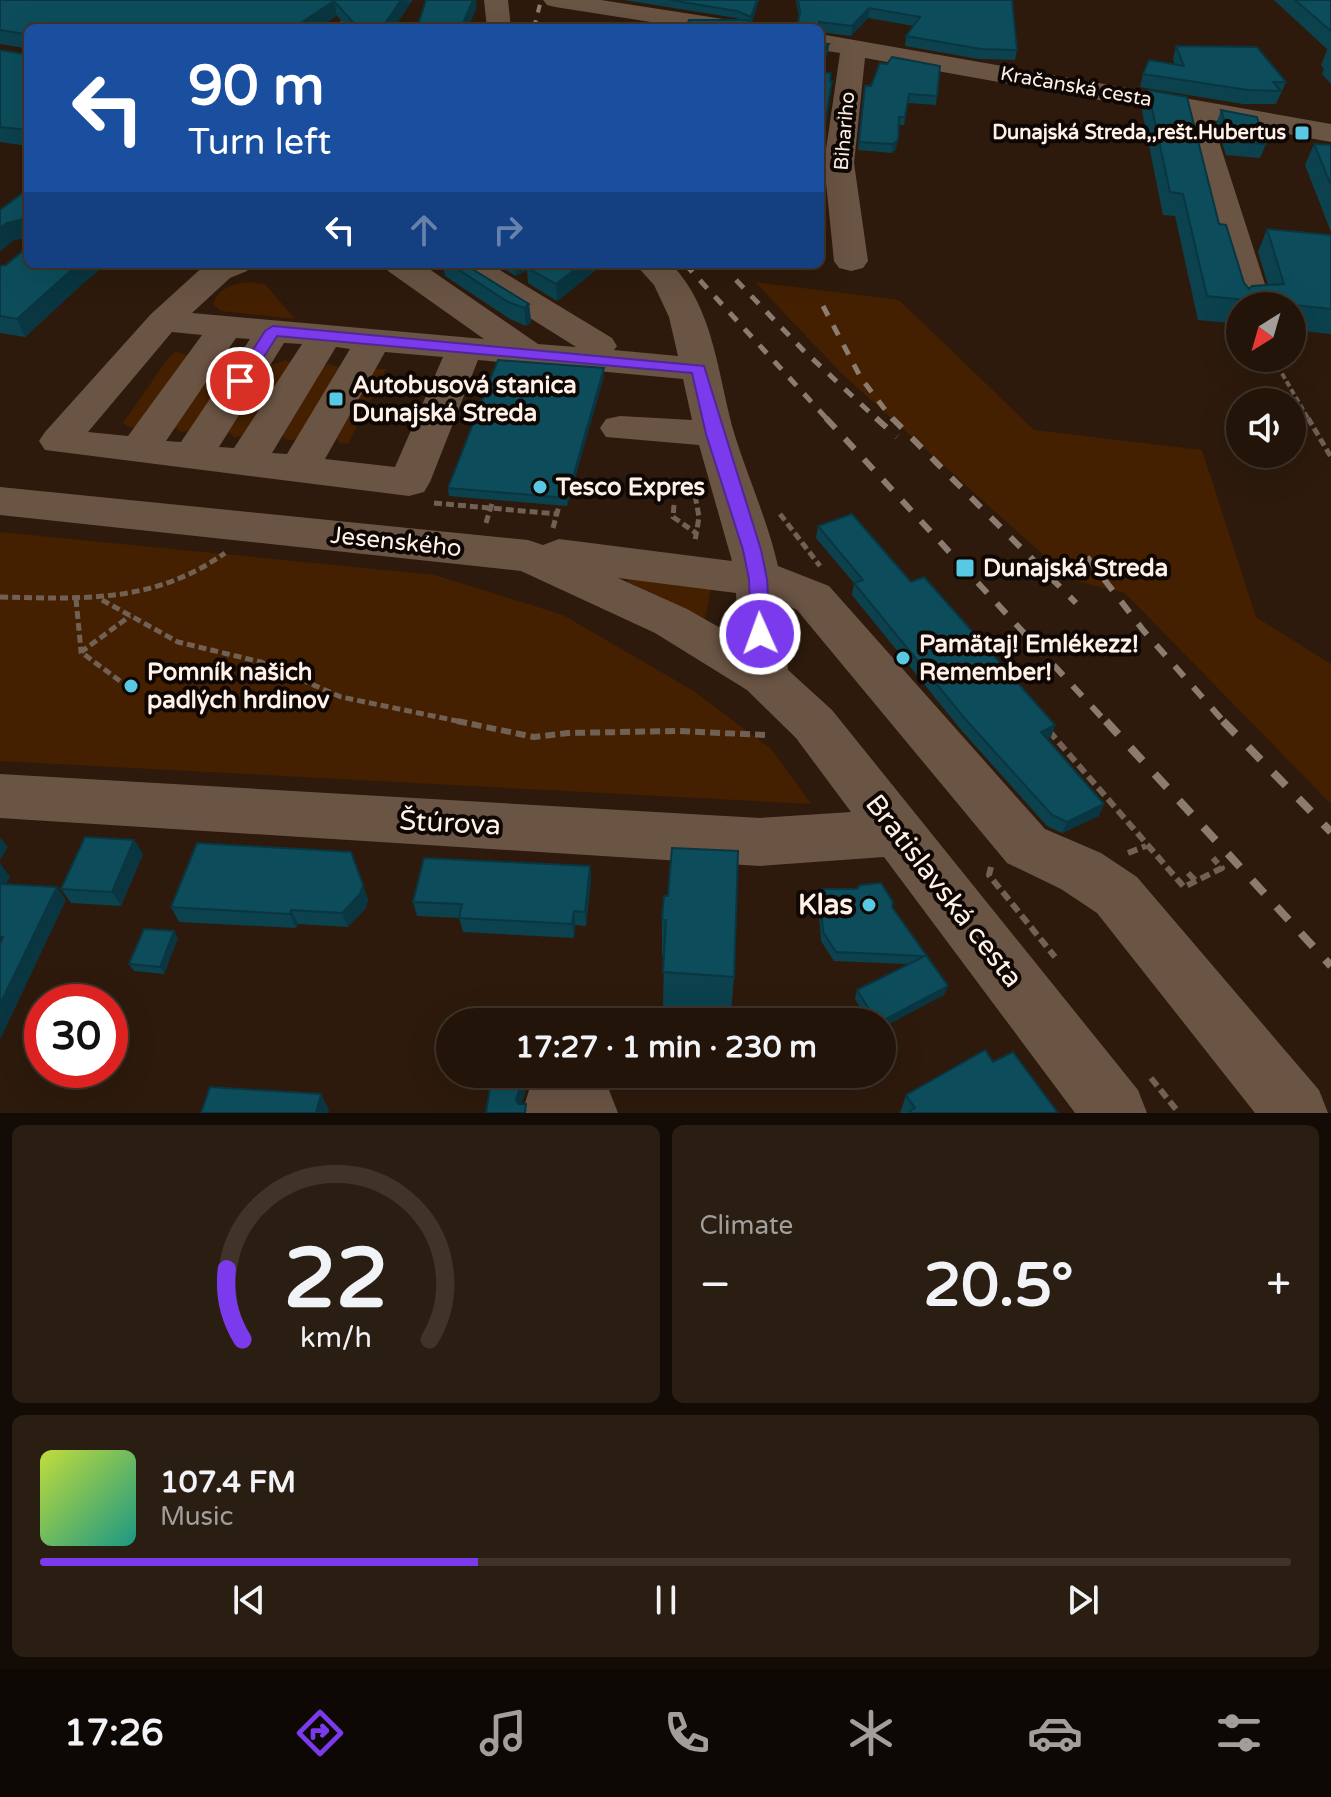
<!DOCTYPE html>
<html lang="en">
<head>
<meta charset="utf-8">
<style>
	body { margin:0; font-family:"Varela Round",sans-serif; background:#2a1d12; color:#f1f3f6; height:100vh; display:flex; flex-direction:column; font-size:30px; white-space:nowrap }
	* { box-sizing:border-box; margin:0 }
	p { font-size:26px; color:#a29e9c }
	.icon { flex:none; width:44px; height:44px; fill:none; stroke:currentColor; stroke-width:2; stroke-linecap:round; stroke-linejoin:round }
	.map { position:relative; height:1113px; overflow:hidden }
	.side { display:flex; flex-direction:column; gap:12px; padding:12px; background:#130b05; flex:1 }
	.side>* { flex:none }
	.top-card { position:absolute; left:24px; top:24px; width:800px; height:244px; border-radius:12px; box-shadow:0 8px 32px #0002,0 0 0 2px #3f332a; background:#1a4fa0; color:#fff; overflow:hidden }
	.needle { width:52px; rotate:217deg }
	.tools { position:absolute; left:1226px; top:292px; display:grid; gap:16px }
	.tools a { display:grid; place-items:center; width:80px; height:80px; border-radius:50%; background:#221409; box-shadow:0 8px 32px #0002,0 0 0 2px #3f332a; font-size:40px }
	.speed { position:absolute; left:24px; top:984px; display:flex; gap:16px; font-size:40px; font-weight:700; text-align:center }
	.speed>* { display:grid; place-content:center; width:104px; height:104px; border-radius:50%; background:#221409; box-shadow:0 8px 32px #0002,0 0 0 2px #3f332a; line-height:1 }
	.speed .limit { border:12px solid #d22; background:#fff; color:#111 }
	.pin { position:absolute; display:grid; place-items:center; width:68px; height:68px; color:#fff; margin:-34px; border:4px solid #fff; border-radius:50%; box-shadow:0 2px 8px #0007 }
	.me { position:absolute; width:88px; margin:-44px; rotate:358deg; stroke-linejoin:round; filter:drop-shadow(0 0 6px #0008) }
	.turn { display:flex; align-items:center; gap:28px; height:168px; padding:0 32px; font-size:36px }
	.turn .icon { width:104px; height:104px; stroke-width:2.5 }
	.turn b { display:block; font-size:56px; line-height:68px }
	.lanes { display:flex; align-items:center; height:76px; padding:0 32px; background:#0003; justify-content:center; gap:40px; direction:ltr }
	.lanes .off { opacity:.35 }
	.big { font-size:60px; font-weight:800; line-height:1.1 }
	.side .widget { flex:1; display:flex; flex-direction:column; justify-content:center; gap:12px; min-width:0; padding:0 28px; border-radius:12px; background:#2a1d12 }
	.side .dial { align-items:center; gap:0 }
	.dial svg { height:208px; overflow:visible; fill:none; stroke:#3f332a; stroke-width:7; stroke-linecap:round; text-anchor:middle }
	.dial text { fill:#f1f3f6; stroke:none }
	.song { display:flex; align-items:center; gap:24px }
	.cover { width:96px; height:96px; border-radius:12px; background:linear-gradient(135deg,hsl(70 70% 55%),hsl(170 70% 35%)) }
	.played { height:8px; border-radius:4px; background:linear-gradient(90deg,#7c3aed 35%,#3f332a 35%) }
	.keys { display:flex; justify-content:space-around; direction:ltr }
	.heat { display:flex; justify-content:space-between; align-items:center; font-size:44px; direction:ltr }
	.side .tiles { flex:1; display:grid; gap:12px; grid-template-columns:1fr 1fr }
	.widget:last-child { grid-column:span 2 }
	.trip { position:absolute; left:436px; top:1008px; width:460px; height:80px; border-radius:40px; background:#221409; box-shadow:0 8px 32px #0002,0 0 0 2px #3f332a; font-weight:800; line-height:80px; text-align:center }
	.dock { display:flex; height:128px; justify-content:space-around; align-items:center; background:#0e0804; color:#a29e9c }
	.dock .icon { width:56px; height:56px }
	.dock .active { color:#7c3aed }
	.dock b { font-size:36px; color:#f1f3f6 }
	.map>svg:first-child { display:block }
	.green { fill:#442001 }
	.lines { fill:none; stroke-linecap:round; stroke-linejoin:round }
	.path-far3 { stroke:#716054; stroke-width:3; stroke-dasharray:5 2; stroke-linecap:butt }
	.path-far2 { stroke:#716054; stroke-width:4; stroke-dasharray:6 3; stroke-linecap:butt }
	.path-far1 { stroke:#716054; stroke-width:5; stroke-dasharray:8 4; stroke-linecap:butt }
	.path { stroke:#716054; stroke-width:6; stroke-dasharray:10 5; stroke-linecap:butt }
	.minor { fill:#6a5444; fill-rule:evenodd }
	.rail-far3 { stroke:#8c7b6f; stroke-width:4; stroke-dasharray:8 8; stroke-linecap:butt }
	.rail-far2 { stroke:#8c7b6f; stroke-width:5; stroke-dasharray:11 11; stroke-linecap:butt }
	.rail-far1 { stroke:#8c7b6f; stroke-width:6; stroke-dasharray:14 14; stroke-linecap:butt }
	.rail { stroke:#8c7b6f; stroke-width:8; stroke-dasharray:18 18; stroke-linecap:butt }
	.wall { fill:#0b424e }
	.shaded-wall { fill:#093640 }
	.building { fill:#0d4d5b; stroke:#093640; stroke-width:2 }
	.route { fill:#7c3aed; stroke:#51269a; stroke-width:2 }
	.poi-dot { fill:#59c8e4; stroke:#0f0703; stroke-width:3 }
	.labels { text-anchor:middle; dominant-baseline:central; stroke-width:8; stroke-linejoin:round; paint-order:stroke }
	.far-street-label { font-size:20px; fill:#fff1e8; stroke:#0f0703 }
	.far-poi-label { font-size:20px; font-weight:bold; fill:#fff1e8; stroke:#0f0703; text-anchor:end }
	.poi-label { font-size:24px; font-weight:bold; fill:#fff1e8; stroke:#0f0703; text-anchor:start }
	.street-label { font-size:24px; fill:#fff1e8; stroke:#0f0703 }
	.near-street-label { font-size:28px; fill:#fff1e8; stroke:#0f0703 }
	.near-poi-label { font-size:28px; font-weight:bold; fill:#fff1e8; stroke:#0f0703; text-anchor:end }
</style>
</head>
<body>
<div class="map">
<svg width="1331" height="1113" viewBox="0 0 1331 1113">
	<rect width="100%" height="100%" fill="#2d1a0c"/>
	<!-- green -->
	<g class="green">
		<path d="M249 282 265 284 295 319 221 311 213 304C219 287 233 284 249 282Z"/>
		<path d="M755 282 899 300 1034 430 1202 450 1256 617 1331 664V804L1125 593 1071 580 842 374Z"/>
		<path d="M176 352 192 356 139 427H129L123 423 169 357Z"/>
		<path d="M225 356 240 360 191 431 181 432 175 427 218 361Z"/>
		<path d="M286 360 293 364 244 436 234 437 228 432 271 365Z"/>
		<path d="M328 364 343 368 297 440H288L281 436 321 368Z"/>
		<path d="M376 369H386L348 444 340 443 336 438 370 373Z"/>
		<path d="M0 532 435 575 563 615 692 690 771 749 811 804 0 761Z"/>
		<path d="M630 576 712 582 705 619 627 582Z"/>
	</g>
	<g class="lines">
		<!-- path-far3 -->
		<path class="path-far3" d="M334 28 347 19"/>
		<!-- path-far2 -->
		<path class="path-far2" d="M1273 358 1309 420"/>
		<!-- path-far1 -->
		<g class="path-far1">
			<path d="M1308 418 1331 457"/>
			<path d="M693 484 699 517 695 541"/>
			<path d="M434 503 557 514"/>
			<path d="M674 505 673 517 696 533"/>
			<path d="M780 514 820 566"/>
			<path d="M486 523 493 500"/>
			<path d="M553 528 559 506"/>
			<path d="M0 597C83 599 155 603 225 553"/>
			<path d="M76 599 81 651"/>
			<path d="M102 600 178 642 261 662 341 697 467 723"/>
			<path d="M120 681 81 652 130 616"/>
		</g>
		<!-- path -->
		<g class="path">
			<path d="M457 721 534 737 568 733 678 731 765 735"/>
			<path d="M1049 731 1184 887 1222 868 1213 858"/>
			<path d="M1128 853 1146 846"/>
			<path d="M991 867 989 875 1055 957"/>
			<path d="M1188 873 1196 881"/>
			<path d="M1151 1078 1179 1113"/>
		</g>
		<!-- minor -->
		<g class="minor">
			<path d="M484 0H508L511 28H487Z"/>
			<path d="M543 0H601L736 21 745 23 748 28H689L555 7 547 5Z"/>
			<path d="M820 34 1331 124V142L1212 120 1272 306H1240V309L1238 306 1183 115 865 58 854 163 868 261 863 268 851 271 839 268 834 261 824 163 840 53 820 50Z"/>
			<path d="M206 264H252L247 271 230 278 192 313 484 339 388 271 383 264H422L538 344 576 347 455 271 450 264H490L612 338 617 346 614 350 678 356 669 317 654 285 635 264H671C715 308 718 379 735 436 749 480 768 522 778 566L829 586 1045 829 1101 853 1137 877 1319 1090 1328 1113H1255L1097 913 1061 889 1007 863 797 610 782 603 788 670 832 710 1138 1090 1147 1113H1075L884 857 760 866 0 818V774L760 818 851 812 796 738 747 690 655 633 521 571 0 515V487L528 540 543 545 559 539 732 561 699 445 606 437 600 428 606 419 620 416 692 420 683 379 478 360 430 482 424 492 409 496 45 450 39 441 45 432 151 314ZM172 332 202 335 128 436 88 432ZM236 338 250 339 181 442 166 441ZM284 343 302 344 234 448 219 447ZM336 347 350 349 287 454 272 453ZM385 352 443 357 395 467 325 459ZM618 578 736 593 738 638 687 609Z"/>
			<path d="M553 1078 586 1081 609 1090 618 1113H522L530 1087Z"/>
		</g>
		<!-- rail-far3 -->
		<path class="rail-far3" d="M534 28 541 0"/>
		<!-- rail-far2 -->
		<g class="rail-far2">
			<path d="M685 264 828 420"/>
			<path d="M736 280 803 350 878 420"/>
			<path d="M823 306 861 378 893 420"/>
		</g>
		<!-- rail-far1 -->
		<g class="rail-far1">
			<path d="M826 418 1107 723"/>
			<path d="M876 418 897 437"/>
			<path d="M892 418 1076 603"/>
			<path d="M1087 557 1143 630 1225 723"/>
		</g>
		<!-- rail -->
		<g class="rail">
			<path d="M1106 721 1331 966"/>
			<path d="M1223 721 1331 832"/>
		</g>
	</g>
	<!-- wall -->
	<g class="wall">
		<path d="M0 0H412V1L394 28H348L337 16 28 28V146L0 142V50L24 54V48L0 44Z"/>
		<path d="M624 0H759L751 25 749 24V28H686L741 20 736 18Z"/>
		<path d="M796 0H1012L1017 50 1015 60 979 59 905 46 906 36 914 26 868 18 851 36 820 32V28H797L799 18Z"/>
		<path d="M1274 0H1331V84L1322 74 1324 69 1321 65 1327 50H1328Z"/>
		<path d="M1176 46 1286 82 1276 104H1243L1140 87 1143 74 1175 65 1173 59Z"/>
		<path d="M887 64 940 66 936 105 908 103 904 125H898L896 149 892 153 858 150 865 86H871Z"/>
		<path d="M1148 90 1219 224 1244 283 1249 289 1268 285 1258 252 1267 229 1331 235V334L1292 330V306H1240V324L1198 320 1175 216 1163 215 1142 111Z"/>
		<path d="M1221 110 1266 144 1260 158 1226 155 1216 124Z"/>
		<path d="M1314 144 1331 145V232L1305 165Z"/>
		<path d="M28 189 79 287 25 337 0 333V266L6 265 25 249 24 238 14 240Z"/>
		<path d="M443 264H464L529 304 531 322 526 326 510 319 445 276Z"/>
		<path d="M495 264H535L533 265 541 264H595V271L557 301 528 283 527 270 516 276Z"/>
		<path d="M604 376 567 506 449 496 448 488Z"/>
		<path d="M818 526 911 582 1055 725 1051 737 1047 739 1099 816 1062 833 1047 826 962 731 852 595 854 583 816 538Z"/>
		<path d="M134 840 143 854 121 906 71 903 61 889Z"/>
		<path d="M590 866 591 880 586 926 575 925 574 938 463 932 459 918 417 916 413 902Z"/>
		<path d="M820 889 892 907 948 986 944 995 882 1022H869L855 999 857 990 908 964 834 961 821 941 818 899Z"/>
		<path d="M664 896 734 977 731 1012 663 1007 664 956H662V920Z"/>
		<path d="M368 899 366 908 348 927 298 924 296 928 179 922 171 907Z"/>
		<path d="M178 938 164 974 134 971 129 964Z"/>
		<path d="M993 1062 1058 1113H900L906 1095Z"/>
	</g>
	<!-- shaded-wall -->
	<g class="shaded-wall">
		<path d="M401 0 412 1 394 28H382Z"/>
		<path d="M473 0H476L477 7 468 28H461Z"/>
		<path d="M757 0H759L751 25V17Z"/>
		<path d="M334 1 337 16 318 28H293Z"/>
		<path d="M869 8 868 18 851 36 852 26Z"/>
		<path d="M829 44 828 54 820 64V55Z"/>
		<path d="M898 140 896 149 892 153 893 144Z"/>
		<path d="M23 219 28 237 14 240 0 252V228L7 223Z"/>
		<path d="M78 264H107L79 287 25 337 17 319Z"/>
		<path d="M515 264H535L529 268 526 267 527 270 516 276Z"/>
		<path d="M582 264H595V271L557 301 556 284Z"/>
		<path d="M529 304 531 322 526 326 524 308Z"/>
		<path d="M604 368V376L567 506V498Z"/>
		<path d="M1055 725 1051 737 1037 743 1041 732Z"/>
		<path d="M1104 804 1099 816 1062 833 1067 822Z"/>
		<path d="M0 837 8 847 0 860Z"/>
		<path d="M134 840 143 854 121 906 112 892Z"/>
		<path d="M0 863 10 877 0 894Z"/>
		<path d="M590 866 591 880 586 926 585 912Z"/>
		<path d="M363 885 368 899 366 908 348 927 342 913Z"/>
		<path d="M57 887 66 900 0 1040V1004Z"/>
		<path d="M291 910 298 924 296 928 290 914Z"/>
		<path d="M574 911 575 925 574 938 572 924Z"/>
		<path d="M174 931 178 938 164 974 160 967Z"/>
		<path d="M948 986 944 995 882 1028V1022H880Z"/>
		<path d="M524 1074H535L534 1082 527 1086 519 1112 516 1100Z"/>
		<path d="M321 1094 329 1110 328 1113H316Z"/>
	</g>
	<!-- building -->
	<g class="building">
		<path d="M0 0H401L382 28H358L334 1 293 28H28V130L0 127V50L24 54 25 34 0 30Z"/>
		<path d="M426 0H473L461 28H417Z"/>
		<path d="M670 0H757L751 17 737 11Z"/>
		<path d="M798 0H1012L1017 50 981 49 906 36 920 17 869 8 852 26 819 22V28H797L800 11Z"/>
		<path d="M1295 0H1331V31Z"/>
		<path d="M689 20H749L746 28H686Z"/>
		<path d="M820 43 829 44 820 55Z"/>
		<path d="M1176 46 1257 47 1286 82H1273L1281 91 1248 90 1143 74 1149 60 1184 66Z"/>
		<path d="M892 57 940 66 937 96 909 94 905 117H899L898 140 893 144 859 142 865 86H871L880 63 887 64Z"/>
		<path d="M820 72 831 73 830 81H832L820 156Z"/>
		<path d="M1148 90 1187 97 1219 224 1226 225 1244 283 1249 289 1252 286 1284 284 1267 229 1331 235V309L1207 296 1183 194 1170 192Z"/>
		<path d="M1221 110 1257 117 1266 144 1231 141Z"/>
		<path d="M1314 144 1331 145V185Z"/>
		<path d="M28 189V264H78L17 319 0 316V266L6 265 25 249 23 219 7 223 0 228V210Z"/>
		<path d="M450 264H464L529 304 524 308 508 302Z"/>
		<path d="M541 264H582L556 284 526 267Z"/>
		<path d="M498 360 604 368 567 498 448 488Z"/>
		<path d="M852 514 911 582 924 577 1055 725 1041 732 1104 804 1067 822 1052 815 966 720 854 583 863 580 818 526Z"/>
		<path d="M85 837 134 840 112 892 61 889Z"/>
		<path d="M197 843 351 852 363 885 360 894 342 913 291 910 290 914 171 907Z"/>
		<path d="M672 848 738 851 734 977 663 972 666 920H662L664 896H668Z"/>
		<path d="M424 858 590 866 585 912 574 911 572 924 459 918 462 904 413 902Z"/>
		<path d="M881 883 893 902 892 907 948 986 880 1022H877L857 990 925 956 836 952 823 932 820 889H857L860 885Z"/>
		<path d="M0 884 57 887 0 1004V944L3 937H0Z"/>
		<path d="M144 929 174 931 160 967 129 964Z"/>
		<path d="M985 1050 993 1062 1013 1052 1058 1113H911L910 1111 915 1108 906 1095Z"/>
		<path d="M492 1074H524L516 1100 519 1104H526L525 1113H486Z"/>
		<path d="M210 1087 321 1094 316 1113H201Z"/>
	</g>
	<!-- route -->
	<path class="route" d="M273 326 704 366 761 550 767 579 770 634 767 639H753L751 634 749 579 743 550 706 434 692 373 277 336 246 385H235L233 381 265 331Z"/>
	<!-- markers -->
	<g class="poi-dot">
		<rect x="1294" y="125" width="16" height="16" rx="4"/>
		<rect x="328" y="391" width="16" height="16" rx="4"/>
		<circle cx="540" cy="487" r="8"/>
		<rect x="955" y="558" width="20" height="20" rx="4"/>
		<circle cx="903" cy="658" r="8"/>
		<circle cx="131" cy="686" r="8"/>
		<circle cx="869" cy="905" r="8"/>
	</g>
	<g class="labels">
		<!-- far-street labels -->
		<g class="far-street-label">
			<text transform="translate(1076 87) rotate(10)">Kračanská cesta</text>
			<text transform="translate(845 131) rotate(-85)">Bihariho</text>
		</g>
		<!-- far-poi labels -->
		<g class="far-poi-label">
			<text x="1286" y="133">Dunajská Streda,,rešt.Hubertus</text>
		</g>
		<!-- poi labels -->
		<g class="poi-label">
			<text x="352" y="385">Autobusová stanica<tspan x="352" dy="28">Dunajská Streda</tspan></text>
			<text x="556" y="487">Tesco Expres</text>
			<text x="983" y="568">Dunajská Streda</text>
			<text x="919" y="644">Pamätaj! Emlékezz!<tspan x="919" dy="28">Remember!</tspan></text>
			<text x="147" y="672">Pomník našich<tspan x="147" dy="28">padlých hrdinov</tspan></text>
		</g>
		<!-- street labels -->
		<g class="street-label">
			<text transform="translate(396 542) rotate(6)">Jesenského</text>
		</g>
		<!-- near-street labels -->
		<g class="near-street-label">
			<text transform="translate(450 823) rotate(3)">Štúrova</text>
			<text transform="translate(944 891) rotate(52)">Bratislavská cesta</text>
		</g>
		<!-- near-poi labels -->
		<g class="near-poi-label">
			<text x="853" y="905">Klas</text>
		</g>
	</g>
</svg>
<div class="tools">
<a><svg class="needle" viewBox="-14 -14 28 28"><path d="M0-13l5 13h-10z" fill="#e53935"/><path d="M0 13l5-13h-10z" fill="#a29e9c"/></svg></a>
<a><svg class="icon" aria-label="sound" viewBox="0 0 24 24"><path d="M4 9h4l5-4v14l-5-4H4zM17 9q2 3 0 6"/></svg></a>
</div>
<div class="speed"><div class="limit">30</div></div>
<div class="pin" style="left:240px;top:381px;background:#d93025"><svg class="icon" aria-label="arrive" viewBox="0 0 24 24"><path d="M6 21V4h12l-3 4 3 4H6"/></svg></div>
<svg class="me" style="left:760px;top:634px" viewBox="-20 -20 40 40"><circle r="17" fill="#7c3aed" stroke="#fff" stroke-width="3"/><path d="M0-11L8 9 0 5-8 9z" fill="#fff"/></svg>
<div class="trip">17:27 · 1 min · 230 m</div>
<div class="top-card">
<div class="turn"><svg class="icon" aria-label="left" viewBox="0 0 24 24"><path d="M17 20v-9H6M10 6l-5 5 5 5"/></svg><div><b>90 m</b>Turn left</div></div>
<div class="lanes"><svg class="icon" aria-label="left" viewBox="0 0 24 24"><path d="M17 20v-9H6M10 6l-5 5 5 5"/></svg><svg class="icon off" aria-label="ahead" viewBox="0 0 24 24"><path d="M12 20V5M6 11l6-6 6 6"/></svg><svg class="icon off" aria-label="right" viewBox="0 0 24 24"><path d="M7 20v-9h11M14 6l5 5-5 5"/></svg></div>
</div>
</div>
<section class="side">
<div class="tiles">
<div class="widget dial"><svg viewBox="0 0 100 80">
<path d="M14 69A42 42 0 1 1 86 69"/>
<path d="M14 69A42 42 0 0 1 8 42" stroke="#7c3aed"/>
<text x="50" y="56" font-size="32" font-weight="700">22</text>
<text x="50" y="72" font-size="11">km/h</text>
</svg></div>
<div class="widget"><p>Climate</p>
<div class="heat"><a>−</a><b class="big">20.5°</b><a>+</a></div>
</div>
<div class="widget">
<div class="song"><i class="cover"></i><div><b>107.4 FM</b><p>Music</p></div></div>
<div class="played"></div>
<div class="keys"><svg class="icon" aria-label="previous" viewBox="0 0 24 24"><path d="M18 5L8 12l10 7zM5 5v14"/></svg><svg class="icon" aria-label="pause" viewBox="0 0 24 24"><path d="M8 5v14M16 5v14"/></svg><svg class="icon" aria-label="next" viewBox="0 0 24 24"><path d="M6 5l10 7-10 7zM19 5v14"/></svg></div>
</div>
</div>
</section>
<nav class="dock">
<b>17:26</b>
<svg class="icon active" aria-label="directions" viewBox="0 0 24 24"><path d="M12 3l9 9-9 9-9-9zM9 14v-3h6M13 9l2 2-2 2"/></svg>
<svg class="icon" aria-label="music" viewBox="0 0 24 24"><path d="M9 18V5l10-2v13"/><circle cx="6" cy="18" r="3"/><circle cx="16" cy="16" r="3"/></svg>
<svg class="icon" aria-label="phone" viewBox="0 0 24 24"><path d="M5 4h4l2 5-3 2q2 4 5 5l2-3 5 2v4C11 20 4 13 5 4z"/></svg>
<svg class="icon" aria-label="climate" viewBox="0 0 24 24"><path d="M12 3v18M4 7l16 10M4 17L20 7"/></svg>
<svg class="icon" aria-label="car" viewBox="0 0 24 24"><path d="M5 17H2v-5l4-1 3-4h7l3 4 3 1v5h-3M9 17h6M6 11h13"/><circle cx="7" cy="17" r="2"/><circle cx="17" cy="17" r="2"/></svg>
<svg class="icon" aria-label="filters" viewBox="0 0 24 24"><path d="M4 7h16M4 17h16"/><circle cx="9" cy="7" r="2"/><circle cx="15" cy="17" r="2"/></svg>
</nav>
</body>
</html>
